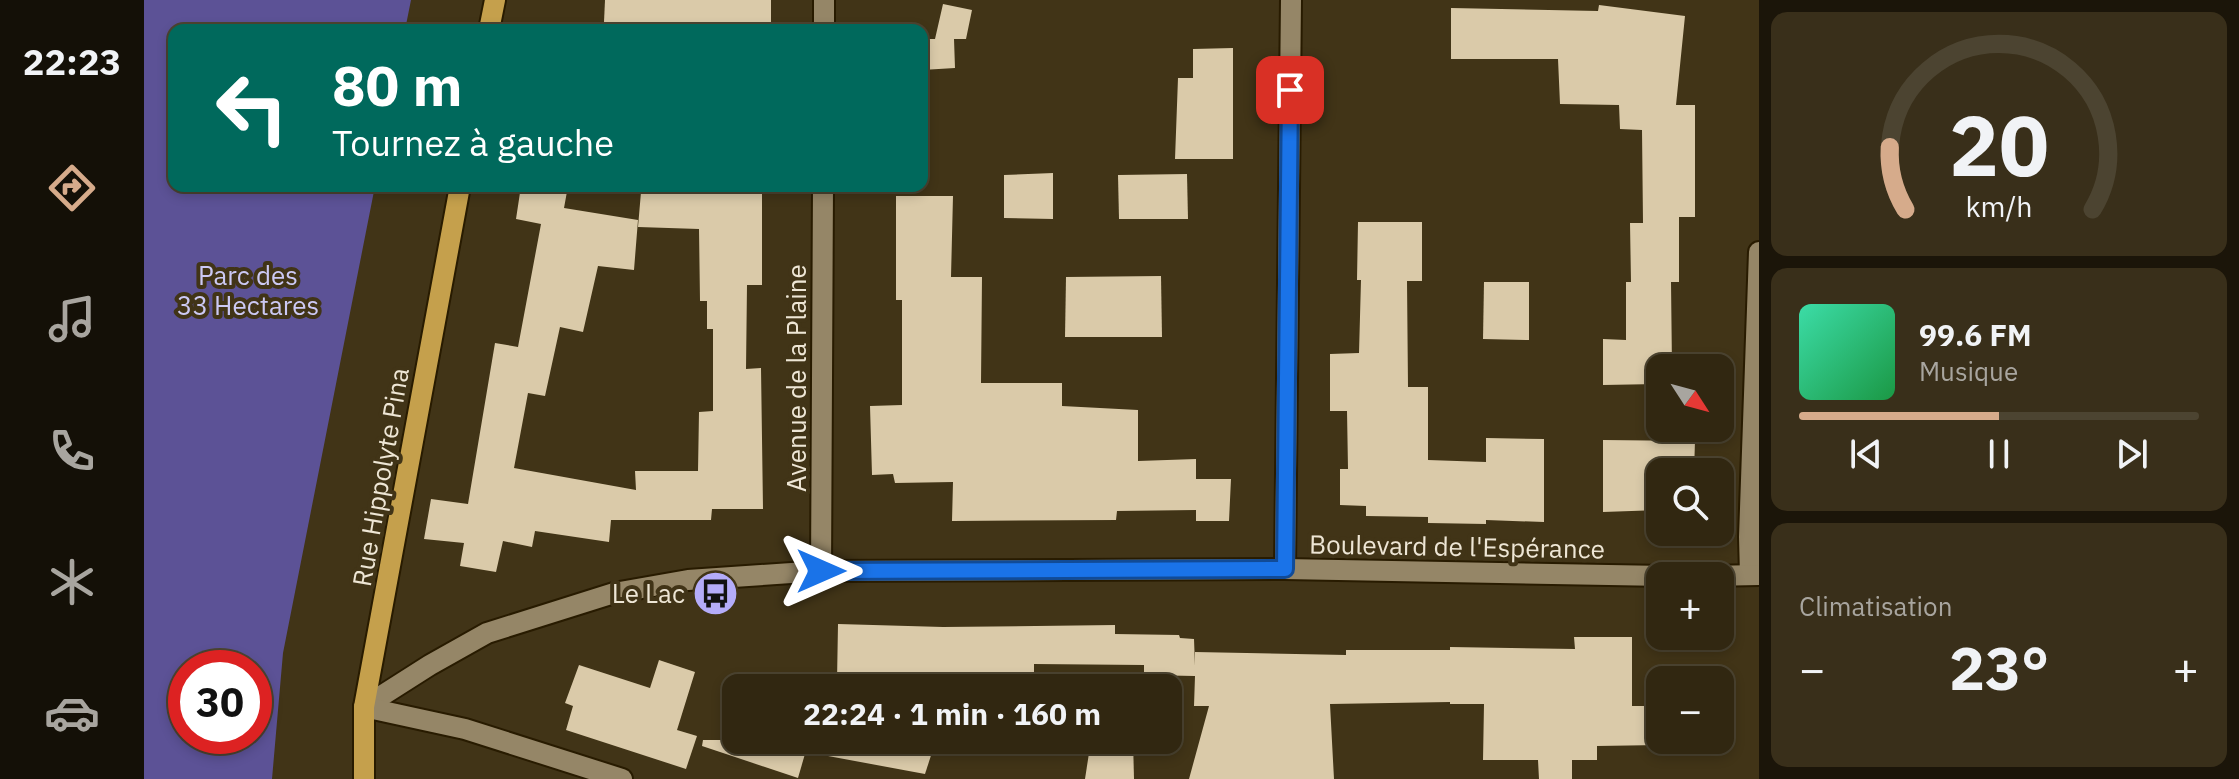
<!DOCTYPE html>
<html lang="fr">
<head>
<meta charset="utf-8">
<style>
	body { margin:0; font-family:"IBM Plex Sans",sans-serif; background:#392f1a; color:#f1f3f6; height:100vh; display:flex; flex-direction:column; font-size:30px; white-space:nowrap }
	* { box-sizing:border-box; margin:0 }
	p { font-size:26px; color:#a8a59f }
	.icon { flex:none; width:44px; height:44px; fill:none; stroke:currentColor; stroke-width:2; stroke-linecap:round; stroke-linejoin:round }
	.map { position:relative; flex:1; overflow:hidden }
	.side { display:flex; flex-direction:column; gap:12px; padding:12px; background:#1b1509; width:480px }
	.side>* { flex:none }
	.hud { position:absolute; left:24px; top:24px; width:760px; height:168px; border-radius:16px; box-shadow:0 4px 12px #0003,0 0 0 2px #4c4431; background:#00695c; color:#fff; overflow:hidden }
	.needle { width:52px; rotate:126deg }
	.fabs { position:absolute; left:1502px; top:354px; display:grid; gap:16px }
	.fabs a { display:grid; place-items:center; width:88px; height:88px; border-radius:16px; background:#312711; box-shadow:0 4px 12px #0003,0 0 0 2px #4c4431; font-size:40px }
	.speed { position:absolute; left:24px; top:650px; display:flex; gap:16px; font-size:40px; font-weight:700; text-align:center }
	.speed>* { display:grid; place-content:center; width:104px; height:104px; border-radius:50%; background:#312711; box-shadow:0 4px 12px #0003,0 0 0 2px #4c4431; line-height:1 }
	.speed .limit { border:12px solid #d22; background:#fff; color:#111 }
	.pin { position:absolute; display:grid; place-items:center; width:68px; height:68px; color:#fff; margin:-34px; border-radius:16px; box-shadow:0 4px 12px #0006 }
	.me { position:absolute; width:88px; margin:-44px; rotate:90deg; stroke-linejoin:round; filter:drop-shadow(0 0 6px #0008) }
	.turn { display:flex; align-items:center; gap:28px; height:168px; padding:0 32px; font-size:36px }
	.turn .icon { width:104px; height:104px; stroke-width:2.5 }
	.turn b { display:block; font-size:56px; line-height:68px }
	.big { font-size:60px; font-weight:700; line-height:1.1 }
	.side .tile { flex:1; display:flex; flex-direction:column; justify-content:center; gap:12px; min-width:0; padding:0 28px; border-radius:16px; background:#392f1a }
	.side .dial { align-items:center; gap:0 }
	.dial svg { height:208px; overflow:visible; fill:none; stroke:#4c4431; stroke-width:7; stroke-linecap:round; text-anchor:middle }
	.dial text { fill:#f1f3f6; stroke:none }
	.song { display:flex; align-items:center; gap:24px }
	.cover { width:96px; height:96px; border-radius:12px; background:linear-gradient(135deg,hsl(160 70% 55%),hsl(140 70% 35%)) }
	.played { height:8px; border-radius:4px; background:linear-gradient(90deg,#d6ab8b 50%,#4c4431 50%) }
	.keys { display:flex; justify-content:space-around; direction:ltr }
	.heat { display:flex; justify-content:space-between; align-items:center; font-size:44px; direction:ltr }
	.trip { position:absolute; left:578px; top:674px; width:460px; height:80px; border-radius:16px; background:#312711; box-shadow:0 4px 12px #0003,0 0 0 2px #4c4431; font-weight:700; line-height:80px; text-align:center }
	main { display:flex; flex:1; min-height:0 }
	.tab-bar { display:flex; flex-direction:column; width:144px; justify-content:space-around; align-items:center; background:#141007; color:#a8a59f }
	.tab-bar .icon { width:56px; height:56px }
	.tab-bar .on { color:#d6ab8b }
	.tab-bar b { font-size:36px; color:#f1f3f6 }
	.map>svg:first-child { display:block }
	.green { fill:#5c5296; fill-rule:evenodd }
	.building { fill:#dacaa9 }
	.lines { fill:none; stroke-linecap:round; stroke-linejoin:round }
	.minor-casing { stroke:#281b00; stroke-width:24 }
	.major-casing { stroke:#281b00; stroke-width:24 }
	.minor { stroke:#958667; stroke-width:20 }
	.major { stroke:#c5a04c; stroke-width:20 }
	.route-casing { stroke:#114b97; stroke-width:20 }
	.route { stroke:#1a73e8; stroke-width:14 }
	.labels { text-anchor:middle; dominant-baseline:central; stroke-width:8; stroke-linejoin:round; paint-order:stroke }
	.park-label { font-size:26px; fill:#ccc9f4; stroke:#413417 }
	.street-label { font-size:26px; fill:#eee6d5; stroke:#413417 }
	.poi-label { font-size:26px; fill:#eee6d5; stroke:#413417; text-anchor:end }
</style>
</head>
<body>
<main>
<nav class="tab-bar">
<b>22:23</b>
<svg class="icon on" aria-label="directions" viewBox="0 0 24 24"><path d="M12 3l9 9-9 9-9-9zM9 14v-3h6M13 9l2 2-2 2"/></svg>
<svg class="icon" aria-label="music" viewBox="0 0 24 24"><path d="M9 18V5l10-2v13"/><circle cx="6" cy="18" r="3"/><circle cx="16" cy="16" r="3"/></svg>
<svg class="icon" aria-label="phone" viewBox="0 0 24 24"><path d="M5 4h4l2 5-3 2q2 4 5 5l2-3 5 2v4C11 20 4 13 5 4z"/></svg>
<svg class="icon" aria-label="climate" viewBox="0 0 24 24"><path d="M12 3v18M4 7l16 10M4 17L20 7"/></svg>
<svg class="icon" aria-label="car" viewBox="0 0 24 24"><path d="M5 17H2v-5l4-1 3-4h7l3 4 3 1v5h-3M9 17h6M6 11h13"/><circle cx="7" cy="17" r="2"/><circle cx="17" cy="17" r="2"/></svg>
</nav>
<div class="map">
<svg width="1615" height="779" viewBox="0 0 1615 779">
	<rect width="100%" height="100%" fill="#413417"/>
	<!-- green -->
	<path class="green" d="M0 0H267L261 30H30V186H231L139 653 128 779H0ZM42 668H110V736H42Z"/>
	<!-- building -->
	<g class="building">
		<path d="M461 0H627V30H542L460 22Z"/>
		<path d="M799 4 828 10 822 39H810L811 68 778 70V39H791Z"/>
		<path d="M1455 5 1541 16 1532 105H1551V217H1535V282H1527L1528 368H1514V384L1459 385V339L1482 340V282H1487L1486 223H1499L1498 130 1476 129 1475 105 1416 104 1414 59H1307V8L1454 11Z"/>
		<path d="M1089 48V159H1031L1034 78H1049V49Z"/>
		<path d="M909 173V219L860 218V175Z"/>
		<path d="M1043 174 1044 219H975L974 175Z"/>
		<path d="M377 186H424L420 208 494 220 490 270 454 266 439 332 416 327 401 396 384 393 370 468 492 490 491 471H554L555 412 569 411V329H563V301H556L555 229 494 227 497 192 581 194V186H618V285H603L602 369 617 368 619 509H568L567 520H467L465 542 391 531 388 547 359 541 352 572 316 566 320 543 280 539 287 499 324 504 351 343 374 347 397 224 372 219Z"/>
		<path d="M752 196H809L807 277H838L837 383H918V406L994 410V461L1052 459V479H1087L1085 521H1052V510L973 511 972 520 808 521 809 482 751 483 749 474 728 475 726 406 758 405V300H752Z"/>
		<path d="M1214 222H1278V281H1263L1264 387H1284V460L1342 462V438L1400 439V522L1342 520V524L1284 523V517L1222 516V506L1196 505V469H1204L1203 411H1186V354L1215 353 1217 280H1213Z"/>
		<path d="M1017 276 1018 337H921L922 277Z"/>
		<path d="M1340 282H1385V340L1339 339Z"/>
		<path d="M1459 440 1551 441 1550 472H1516V510L1459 512Z"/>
		<path d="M694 624 799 627 971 625V634L1035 635 1036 638 1050 639 1051 666V652L1202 655V650H1306V647L1431 649 1430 637H1488V706H1516V745L1453 746V760H1428V779H1395L1394 760H1339L1340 704H1306V702L1186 704 1190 779H1045L1065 706H1050L1051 676 1000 675V665L890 664V676L798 674V680L693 681Z"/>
		<path d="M515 660 551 672 533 730 553 736 542 769 422 730 429 706 421 703 435 665 506 688Z"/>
		<path d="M559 740H665L654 778 558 746Z"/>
		<path d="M686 740H792L781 774 684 756Z"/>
		<path d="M947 740H989L990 779H941Z"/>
	</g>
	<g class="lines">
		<defs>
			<g id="minor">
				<path d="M680 30V0"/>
				<path d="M1141 569 1147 0"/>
				<path d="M677 571 679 186"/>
				<path d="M1606 575 1605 537 1615 252"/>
				<path d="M1564 576 1615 575"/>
				<path d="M220 707 286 665 343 633 470 593 544 580 677 571 1141 569 1521 576"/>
				<path d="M220 707 321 729 478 779"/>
			</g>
			<g id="major">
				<path d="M345 30 351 0"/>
				<path d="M220 779V707L316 186"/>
			</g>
		</defs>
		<!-- minor casing -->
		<use href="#minor" class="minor-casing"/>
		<!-- major casing -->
		<use href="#major" class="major-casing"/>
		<!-- minor -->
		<use href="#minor" class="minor"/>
		<!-- major -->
		<use href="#major" class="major"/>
	</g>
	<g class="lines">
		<defs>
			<path id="route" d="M677 571 1141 569 1146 90"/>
		</defs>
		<!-- route casing -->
		<use href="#route" class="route-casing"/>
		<!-- route -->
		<use href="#route" class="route"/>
	</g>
	<!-- icons -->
	<defs>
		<symbol id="bus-disc" viewBox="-11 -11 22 22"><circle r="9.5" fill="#b4acf9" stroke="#413417"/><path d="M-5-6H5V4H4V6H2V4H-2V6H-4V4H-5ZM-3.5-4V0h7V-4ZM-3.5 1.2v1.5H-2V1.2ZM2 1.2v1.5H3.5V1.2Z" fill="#111"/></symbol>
	</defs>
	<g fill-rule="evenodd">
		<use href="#bus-disc" x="546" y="568" width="51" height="51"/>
	</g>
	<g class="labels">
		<!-- park labels -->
		<g class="park-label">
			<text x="104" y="275">Parc des<tspan x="104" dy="30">33 Hectares</tspan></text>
		</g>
		<!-- street labels -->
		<g class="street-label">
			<text transform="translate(652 378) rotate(-90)">Avenue de la Plaine</text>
			<text transform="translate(236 477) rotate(-80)">Rue Hippolyte Pina</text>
			<text transform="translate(1313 546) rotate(1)">Boulevard de l'Espérance</text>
		</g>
		<!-- poi labels -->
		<g class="poi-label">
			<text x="541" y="593">Le Lac</text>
		</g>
	</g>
</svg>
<div class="fabs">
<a><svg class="needle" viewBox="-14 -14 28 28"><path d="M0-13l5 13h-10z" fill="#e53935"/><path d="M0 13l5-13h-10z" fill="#a8a59f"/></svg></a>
<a><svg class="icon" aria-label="search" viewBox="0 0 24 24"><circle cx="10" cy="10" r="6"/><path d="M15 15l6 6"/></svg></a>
<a>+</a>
<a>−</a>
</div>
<div class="speed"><div class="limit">30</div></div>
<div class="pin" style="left:1146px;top:90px;background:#d93025"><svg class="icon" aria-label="arrive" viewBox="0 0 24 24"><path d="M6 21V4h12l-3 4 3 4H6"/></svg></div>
<svg class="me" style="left:677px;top:571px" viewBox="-20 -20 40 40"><path d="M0-17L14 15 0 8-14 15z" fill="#1a73e8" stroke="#fff" stroke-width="4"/></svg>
<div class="trip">22:24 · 1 min · 160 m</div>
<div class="hud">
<div class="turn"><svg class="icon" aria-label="left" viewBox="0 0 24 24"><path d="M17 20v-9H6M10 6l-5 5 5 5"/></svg><div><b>80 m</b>Tournez à gauche</div></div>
</div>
</div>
<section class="side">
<div class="tile dial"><svg viewBox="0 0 100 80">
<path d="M14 69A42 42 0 1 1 86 69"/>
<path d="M14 69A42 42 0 0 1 8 45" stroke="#d6ab8b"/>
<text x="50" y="56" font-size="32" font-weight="700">20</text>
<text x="50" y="72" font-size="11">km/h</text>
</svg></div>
<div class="tile">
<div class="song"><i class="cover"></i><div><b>99.6 FM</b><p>Musique</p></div></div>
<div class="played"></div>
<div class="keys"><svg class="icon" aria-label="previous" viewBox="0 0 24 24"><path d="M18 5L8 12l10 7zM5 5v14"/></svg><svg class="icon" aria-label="pause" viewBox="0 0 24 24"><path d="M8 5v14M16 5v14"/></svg><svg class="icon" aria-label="next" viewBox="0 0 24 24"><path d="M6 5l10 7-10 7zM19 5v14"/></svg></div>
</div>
<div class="tile"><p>Climatisation</p>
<div class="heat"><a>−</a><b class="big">23°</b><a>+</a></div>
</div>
</section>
</main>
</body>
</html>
